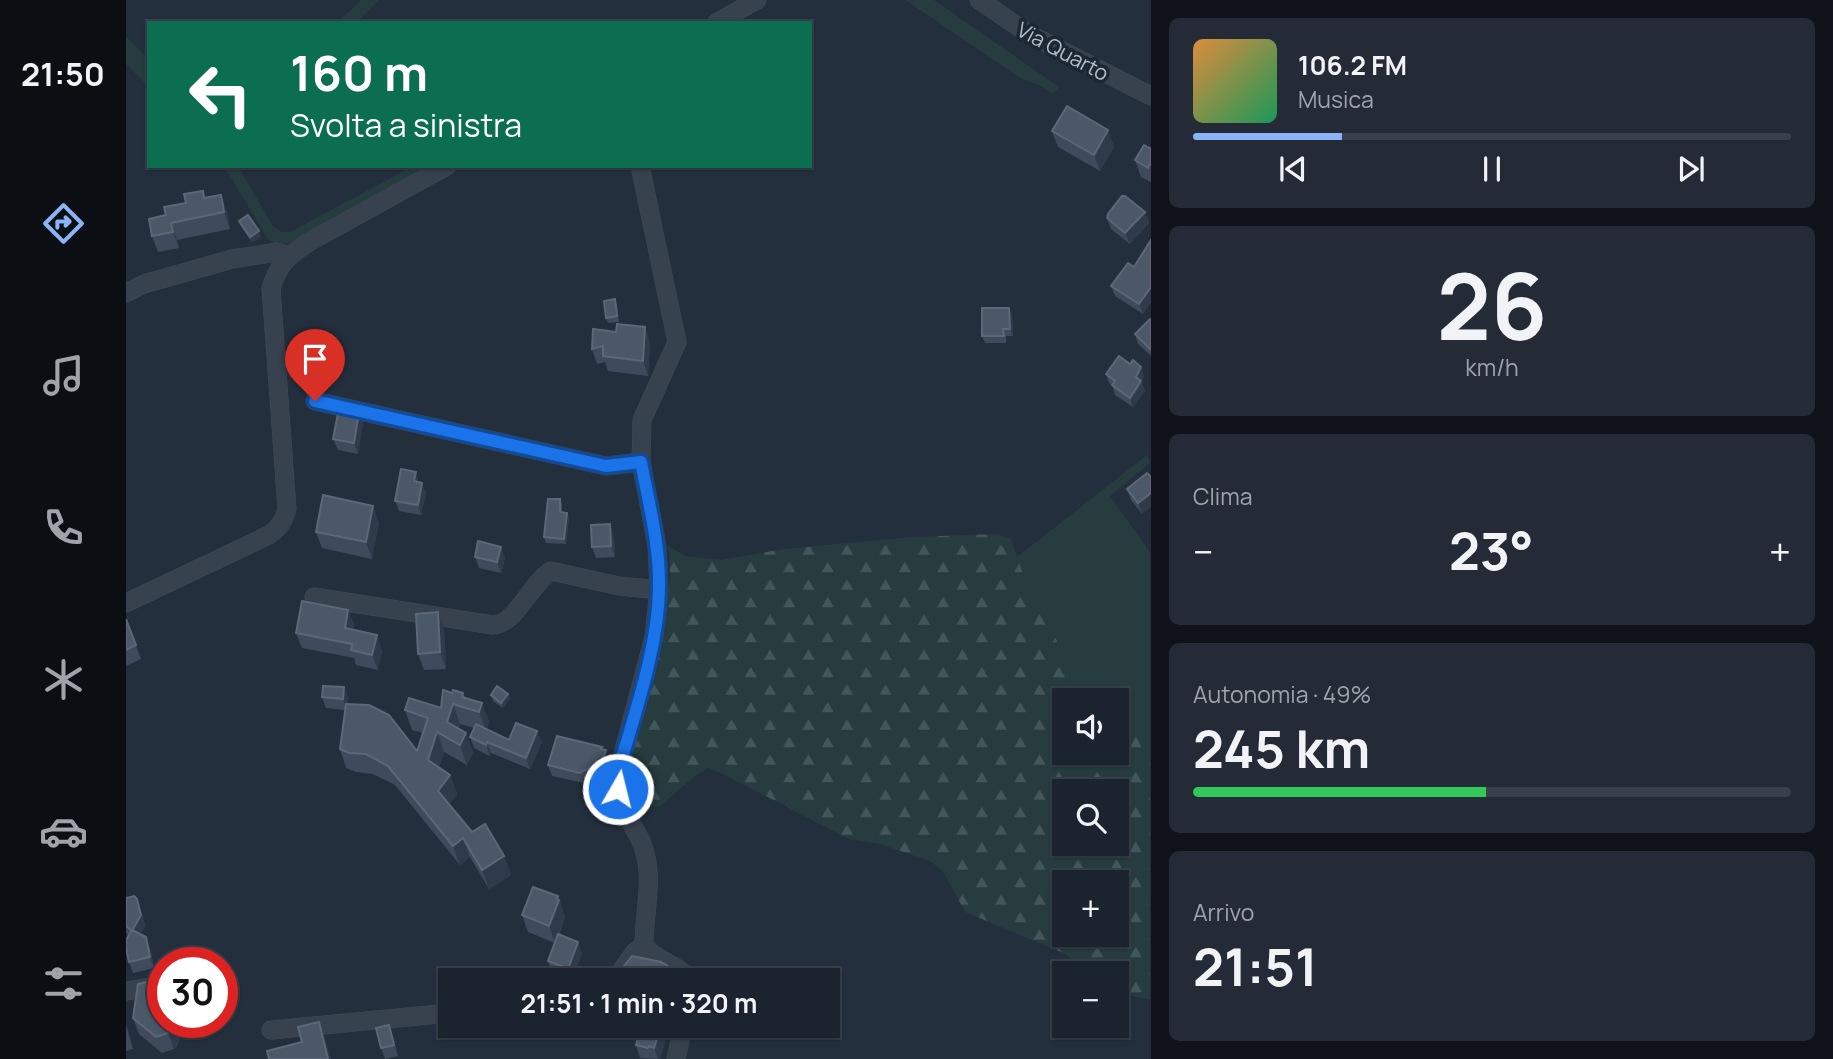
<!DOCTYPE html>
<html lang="it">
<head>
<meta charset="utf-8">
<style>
	body { margin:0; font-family:Manrope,sans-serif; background:#242b36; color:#f1f3f6; height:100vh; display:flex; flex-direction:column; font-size:26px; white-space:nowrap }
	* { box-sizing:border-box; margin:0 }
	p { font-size:23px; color:#a0a4aa }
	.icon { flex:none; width:38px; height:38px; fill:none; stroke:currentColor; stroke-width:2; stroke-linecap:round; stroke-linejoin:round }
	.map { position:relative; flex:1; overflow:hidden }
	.sheet { display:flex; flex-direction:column; gap:18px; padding:18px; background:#0f1319; width:682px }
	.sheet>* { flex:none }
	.banner { position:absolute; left:21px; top:21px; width:665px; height:147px; border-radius:0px; box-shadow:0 2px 5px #0004,0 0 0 2px #39404a; background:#0b6e4f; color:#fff; overflow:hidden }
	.tools { position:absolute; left:926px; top:688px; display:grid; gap:14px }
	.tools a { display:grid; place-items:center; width:77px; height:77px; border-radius:0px; background:#1b232e; box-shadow:0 2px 5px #0004,0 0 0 2px #39404a; font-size:35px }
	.speed { position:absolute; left:21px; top:947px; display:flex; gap:14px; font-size:35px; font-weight:700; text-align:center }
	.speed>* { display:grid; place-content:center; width:91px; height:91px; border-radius:50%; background:#1b232e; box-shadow:0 2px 5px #0004,0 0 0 2px #39404a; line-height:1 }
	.speed .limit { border:10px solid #d22; background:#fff; color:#111 }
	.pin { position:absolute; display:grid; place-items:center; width:60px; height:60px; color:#fff; margin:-72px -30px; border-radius:50% 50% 50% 0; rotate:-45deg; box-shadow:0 0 7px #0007 }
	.pin .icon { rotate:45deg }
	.me { position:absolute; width:77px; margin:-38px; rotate:8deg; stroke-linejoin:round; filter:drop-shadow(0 0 5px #0008) }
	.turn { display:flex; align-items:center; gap:24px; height:147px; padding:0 28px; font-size:32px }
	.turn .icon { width:91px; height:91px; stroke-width:2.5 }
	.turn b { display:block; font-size:49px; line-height:60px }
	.big { font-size:52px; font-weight:700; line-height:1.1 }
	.sheet .widget { flex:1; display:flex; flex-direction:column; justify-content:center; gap:10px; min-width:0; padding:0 24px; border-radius:10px; background:#242b36 }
	.sheet .dial { align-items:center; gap:0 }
	.dial b { font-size:91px; line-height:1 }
	.song { display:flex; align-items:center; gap:21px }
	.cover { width:84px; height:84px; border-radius:10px; background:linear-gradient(135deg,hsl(30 70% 55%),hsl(150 70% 35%)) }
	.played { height:7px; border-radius:4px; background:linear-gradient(90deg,#8ab4f8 25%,#39404a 25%) }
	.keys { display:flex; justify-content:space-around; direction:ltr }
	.heat { display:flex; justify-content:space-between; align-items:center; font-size:38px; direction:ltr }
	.charge { height:10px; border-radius:5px; background:linear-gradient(90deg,#34c759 49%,#39404a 0) }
	.trip { position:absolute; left:312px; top:968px; width:402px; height:70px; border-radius:0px; background:#1b232e; box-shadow:0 2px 5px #0004,0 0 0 2px #39404a; font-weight:700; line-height:70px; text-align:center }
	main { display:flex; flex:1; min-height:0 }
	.dock { display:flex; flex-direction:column; width:126px; justify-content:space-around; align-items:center; background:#0b0e12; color:#a0a4aa }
	.dock .icon { width:49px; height:49px }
	.dock .selected { color:#8ab4f8 }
	.dock b { font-size:32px; color:#f1f3f6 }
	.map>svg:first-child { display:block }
	.green { fill:#263c3f }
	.forest { fill:url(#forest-firs); fill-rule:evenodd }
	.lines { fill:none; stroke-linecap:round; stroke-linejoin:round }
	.minor-casing { stroke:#414a57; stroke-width:19 }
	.minor { stroke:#38414e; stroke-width:18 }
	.wall { fill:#3f4b5c }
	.shaded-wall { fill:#2f3b4b }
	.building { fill:#4b5868; stroke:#5c6777; stroke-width:2 }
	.route-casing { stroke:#114b97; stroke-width:18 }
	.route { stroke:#1a73e8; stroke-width:12 }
	.labels { text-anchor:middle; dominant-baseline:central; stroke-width:7; stroke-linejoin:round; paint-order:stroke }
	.street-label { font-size:21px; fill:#b4bcc9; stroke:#1d2633 }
</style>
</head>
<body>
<main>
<nav class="dock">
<b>21:50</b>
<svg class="icon selected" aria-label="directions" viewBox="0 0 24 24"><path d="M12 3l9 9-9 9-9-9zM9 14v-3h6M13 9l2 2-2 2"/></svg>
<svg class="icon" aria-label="music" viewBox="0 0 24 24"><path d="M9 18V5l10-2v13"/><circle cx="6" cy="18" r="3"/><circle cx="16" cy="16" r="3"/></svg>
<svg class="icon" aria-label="phone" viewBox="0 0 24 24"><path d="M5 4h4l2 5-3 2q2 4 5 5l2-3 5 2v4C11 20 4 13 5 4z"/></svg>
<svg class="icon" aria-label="climate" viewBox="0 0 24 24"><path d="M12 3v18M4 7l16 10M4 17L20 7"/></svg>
<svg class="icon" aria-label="car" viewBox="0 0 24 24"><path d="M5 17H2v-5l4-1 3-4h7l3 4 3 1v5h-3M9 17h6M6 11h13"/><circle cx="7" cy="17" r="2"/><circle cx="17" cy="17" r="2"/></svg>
<svg class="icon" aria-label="filters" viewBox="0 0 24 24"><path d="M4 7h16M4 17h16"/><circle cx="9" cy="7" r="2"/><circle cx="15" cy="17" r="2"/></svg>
</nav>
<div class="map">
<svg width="1025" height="1059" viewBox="0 0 1025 1059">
	<defs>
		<pattern id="forest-firs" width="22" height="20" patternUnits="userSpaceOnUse" patternTransform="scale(1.75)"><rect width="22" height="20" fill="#263c3f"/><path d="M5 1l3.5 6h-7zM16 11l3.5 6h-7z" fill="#435659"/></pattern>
	</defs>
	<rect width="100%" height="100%" fill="#242f3e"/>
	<!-- green -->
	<g class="green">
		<path d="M235 0H253L230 23H211Z"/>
		<path d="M779 0H808L933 87 927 94 911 84 898 80Z"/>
		<path d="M0 37 23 59V87L0 64Z"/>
		<path d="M98 166H112L147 226 156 232H164L287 166H305L168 242C157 245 150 246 141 238Z"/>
		<path d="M1021 455 1024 463 984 496 1024 552V730L1004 739 991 741 990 700H948L941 660 898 577 891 557Z"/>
	</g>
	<!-- forest -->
	<path class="forest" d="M871 534 885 539 898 577 941 660 948 700H938V752H990L991 741 1004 739 1024 730V999C1010 998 1001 996 991 986L990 973H971L935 952 839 912 817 871 804 861 754 844 723 839 597 774 582 768 569 776 534 806 505 809C495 769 505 747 515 709 529 656 550 601 542 546L559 556 595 560 658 549 788 537ZM938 791H990V844H938ZM938 882H990V934H938Z"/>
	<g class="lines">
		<defs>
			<g id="minor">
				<path d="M853 0 903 34 1025 96"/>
				<path d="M590 23 631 0"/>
				<path d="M0 293 18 284 106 259 151 252 162 256"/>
				<path d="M189 401 480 466 515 462"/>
				<path d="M188 597 367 625C390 624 405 583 425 571L493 586 533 590"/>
				<path d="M0 603 143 535C153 528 158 521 161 509L145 288C153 263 162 256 183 242L321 166"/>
				<path d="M518 945C528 961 552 963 563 980"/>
				<path d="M489 980 508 953 518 945C518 915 527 882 519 853 515 835 502 821 495 804 491 794 492 783 492 772L528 637 533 590 531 546 515 462 516 420 551 342 514 166"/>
				<path d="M0 991 37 985"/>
				<path d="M145 1030 324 1013"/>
				<path d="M550 1059 557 1026"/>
			</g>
		</defs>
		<!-- minor casing -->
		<use href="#minor" class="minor-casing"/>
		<!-- minor -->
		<use href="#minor" class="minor"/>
	</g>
	<!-- wall -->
	<g class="wall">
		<path d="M982 130 988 147 974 171 932 147 926 131Z"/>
		<path d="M1025 149V182L1015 177 1009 160Z"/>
		<path d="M95 195 101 212 104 229 51 240 53 248 32 252 26 236 40 215 60 203Z"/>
		<path d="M1019 212 1023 223 1004 244 985 229 981 218Z"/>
		<path d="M113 221 135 237 126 242 116 227Z"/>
		<path d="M1025 240V302L1017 314 989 296 985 286 1008 267Z"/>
		<path d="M489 299 491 305 493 322 482 323 480 318Z"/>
		<path d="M883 308 886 316 887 336H880V343H859L856 336Z"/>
		<path d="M1024 319 1025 356 1012 344 1009 334Z"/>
		<path d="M467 329 524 342 522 376 482 371 479 362 471 364 466 349Z"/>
		<path d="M980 374 1018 376 1015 382 1019 391 1007 407 989 395 986 385 983 383Z"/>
		<path d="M237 423 232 454 212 450 207 439Z"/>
		<path d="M1021 473 1016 514 1005 500 1001 489Z"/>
		<path d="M293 482 300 493 295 515 273 511 269 501Z"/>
		<path d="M434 499 436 504V512L443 518 440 544 420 543 418 537Z"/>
		<path d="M253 522 246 559 196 548 190 532Z"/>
		<path d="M488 536 489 557 470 558 466 547Z"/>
		<path d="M349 557 379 558 375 573 353 568Z"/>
		<path d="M222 610 228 625 227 630 256 651 252 670 230 665 228 658 176 648 170 633Z"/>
		<path d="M0 619 15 659 0 666Z"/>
		<path d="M318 629 320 669 298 670 292 654Z"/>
		<path d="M218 687 222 698 221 704 291 751 297 733 286 730 279 710 315 708 326 693H337L339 697 356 703 363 722 360 729 383 740 416 742 404 769 365 753 364 756 348 748 344 737 349 728 334 724 333 728 340 733 347 752 341 765 318 752 313 767 324 775 331 794 323 804 346 832 378 856 385 875 363 889 344 857 334 865 269 785 247 774 230 772 220 768 214 749 219 710 200 708 196 697Z"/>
		<path d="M382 694 384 699 377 708 367 701 365 695Z"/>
		<path d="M476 747 483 760 481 771 458 783 426 776 422 765Z"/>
		<path d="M432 896 439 917 433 935 456 953 446 980 426 972 422 961 429 943 402 932 396 915Z"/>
		<path d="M0 898 15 910 19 926 14 934 24 948 28 968 7 973 3 962V936L0 933Z"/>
		<path d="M7 1018 55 1035 51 1046 48 1049 36 1053 13 1034Z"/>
		<path d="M0 1024 7 1049 0 1051Z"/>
		<path d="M263 1025 267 1036 272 1056 259 1059 255 1048Z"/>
		<path d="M493 1026H539L542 1032 534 1059 514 1058 510 1045 513 1034 494 1029Z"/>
	</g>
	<!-- shaded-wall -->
	<g class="shaded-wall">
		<path d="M982 130 988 147 974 171 968 155Z"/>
		<path d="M95 195 101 212 104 229 98 212Z"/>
		<path d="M1019 212 1023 223 1004 244 999 233Z"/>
		<path d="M45 223 51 240 53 248 47 232Z"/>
		<path d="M133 231 135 237 126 242 124 237Z"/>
		<path d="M1025 287V302L1017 314 1013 304Z"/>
		<path d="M883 308 886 316 887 336 884 329Z"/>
		<path d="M519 327 524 342 522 376 517 361Z"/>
		<path d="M1015 367 1018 376 1016 381 1019 391 1007 407 1004 398 1010 377Z"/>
		<path d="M233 412 237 423 232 454 228 443Z"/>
		<path d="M290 472 293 482 288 481Z"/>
		<path d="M296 483 300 493 295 515 292 505Z"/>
		<path d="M1025 493V507L1016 514 1012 503Z"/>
		<path d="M247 506 253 522 246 559 240 542Z"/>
		<path d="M441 513 443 518 440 544 438 539Z"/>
		<path d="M484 524 488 536 489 557 485 546Z"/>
		<path d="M375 547 379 558 375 573 371 562Z"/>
		<path d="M222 610 228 625 224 643 219 628Z"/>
		<path d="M312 612 318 629 320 669 314 652Z"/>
		<path d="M251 635 256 651 252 670 246 655Z"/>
		<path d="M218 687 222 698 221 710 217 699Z"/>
		<path d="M382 694 384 699 377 708 375 703Z"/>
		<path d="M356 703 363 722 360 731 353 712Z"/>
		<path d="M327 704 334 724 328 741 321 722Z"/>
		<path d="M411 731 416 742 404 769 400 758Z"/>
		<path d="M311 732 318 752 309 779 302 760Z"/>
		<path d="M340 733 347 752 341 765 334 745Z"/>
		<path d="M361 742 365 753 364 756 360 745Z"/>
		<path d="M476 747 478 755 480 750 483 760 481 771 477 760 475 749Z"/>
		<path d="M324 775 331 794 319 810 312 791Z"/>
		<path d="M337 838 344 857 334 865 327 846Z"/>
		<path d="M378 856 385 875 363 889 356 870Z"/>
		<path d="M432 896 439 917 429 943 423 926Z"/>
		<path d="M11 899 19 926 10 942 6 931Z"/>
		<path d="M20 937 24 948 28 968 24 957Z"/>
		<path d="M452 942 456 953 446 980 442 969Z"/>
		<path d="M48 1022H50L55 1035 51 1046 48 1049 42 1033Z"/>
		<path d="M193 1022 200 1041 205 1059H202Z"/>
		<path d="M263 1025 267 1036 272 1056 268 1045Z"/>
		<path d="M535 1026H539L542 1032 534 1059H532L528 1048Z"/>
	</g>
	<!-- building -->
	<g class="building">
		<path d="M941 106 982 130 968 155 926 131Z"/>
		<path d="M1018 145 1025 149V165H1023L1022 168 1009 160Z"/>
		<path d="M77 191 78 198 95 195 98 212 45 223 47 232 26 236 23 219 40 215 38 207 60 203 58 194Z"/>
		<path d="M996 196H999L1019 212 999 233 981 218 982 214Z"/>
		<path d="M122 215 133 231 124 237 113 221Z"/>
		<path d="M1025 240V287L1013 304 985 286 1002 263 1008 267Z"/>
		<path d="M489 299 491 316 480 318 478 301Z"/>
		<path d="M856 308H883L884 329H877L878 336H856Z"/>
		<path d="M1024 319H1025V350L1009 334Z"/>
		<path d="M491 324 519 327 517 361 477 356V346L466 349 467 329 490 332Z"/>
		<path d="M993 356 1004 364 1007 360 1015 367 1010 377 1015 381 1004 398 986 385 989 381 980 374Z"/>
		<path d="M213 408 233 412 228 443 207 439Z"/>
		<path d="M275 469 290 472 288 481 296 483 292 505 269 501Z"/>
		<path d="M1021 473 1025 477V493L1012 503 1001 489Z"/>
		<path d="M197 495 247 506 240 542 190 532Z"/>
		<path d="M422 499H434V512L441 513 438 539 418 537Z"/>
		<path d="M484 524 485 546 466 547 465 525Z"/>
		<path d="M352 541 375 547 371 562 349 557Z"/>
		<path d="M176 601 222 610 219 628 251 635 246 655 225 650 226 644 170 633Z"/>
		<path d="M312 612 314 652 292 654 290 614Z"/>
		<path d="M0 619 10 645 0 650Z"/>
		<path d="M197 686 218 687 217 699 196 697Z"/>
		<path d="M371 686 382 694 375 703 365 695Z"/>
		<path d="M317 690 326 693 327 690 337 693 336 697 356 703 353 712 327 704 321 722 340 733 334 745 311 732 302 760 324 775 312 791 346 832 359 824 378 856 356 870 337 838 327 846 262 766 240 754 223 753 214 749 220 704 243 705 263 715 291 751 302 718 279 710 283 698 315 708Z"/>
		<path d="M390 723 411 731 400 758 361 742 360 745 344 737 350 724 383 740Z"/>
		<path d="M431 736 476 747 475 749 480 750 477 760 454 773 422 765Z"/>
		<path d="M407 887 432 896 431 899 433 900 423 926 396 915Z"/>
		<path d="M8 896 11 899 15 915 6 931 0 926V898Z"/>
		<path d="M6 930 20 937 24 957 3 962 0 948V940Z"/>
		<path d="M432 934 452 942 442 969 422 961Z"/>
		<path d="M506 956 535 962 542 966 543 974 549 975 548 980H489L490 976Z"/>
		<path d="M25 981 29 982 31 986 37 984V1022H48L45 1029 42 1033 30 1037 7 1018 12 984Z"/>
		<path d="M193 1022 202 1059H143L141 1051 176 1042 172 1027Z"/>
		<path d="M263 1025 268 1045 255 1048 250 1028Z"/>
		<path d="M515 1026H535L528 1048 523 1046 522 1048 510 1045Z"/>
	</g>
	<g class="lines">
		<defs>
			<path id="route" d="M189 401 480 466 515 462C523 504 534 546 533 589 532 649 508 715 492 772V789"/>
		</defs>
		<!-- route casing -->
		<use href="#route" class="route-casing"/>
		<!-- route -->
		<use href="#route" class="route"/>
	</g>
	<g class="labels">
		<!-- street labels -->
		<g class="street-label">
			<text transform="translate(937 51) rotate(28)">Via Quarto</text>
		</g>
	</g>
</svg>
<div class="tools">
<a><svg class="icon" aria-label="sound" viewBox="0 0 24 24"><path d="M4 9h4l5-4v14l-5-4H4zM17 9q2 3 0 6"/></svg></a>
<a><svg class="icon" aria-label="search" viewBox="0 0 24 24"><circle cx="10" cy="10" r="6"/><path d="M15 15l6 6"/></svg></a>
<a>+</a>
<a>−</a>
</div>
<div class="speed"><div class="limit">30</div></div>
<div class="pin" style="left:189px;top:401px;background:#d93025"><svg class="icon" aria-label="arrive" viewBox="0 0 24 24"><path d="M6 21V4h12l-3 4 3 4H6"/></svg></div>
<svg class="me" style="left:492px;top:789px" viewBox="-20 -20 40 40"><circle r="17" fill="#1a73e8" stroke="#fff" stroke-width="3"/><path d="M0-11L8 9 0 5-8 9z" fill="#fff"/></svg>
<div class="trip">21:51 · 1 min · 320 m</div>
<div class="banner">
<div class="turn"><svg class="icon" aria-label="left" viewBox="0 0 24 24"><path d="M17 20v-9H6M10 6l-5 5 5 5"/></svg><div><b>160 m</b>Svolta a sinistra</div></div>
</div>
</div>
<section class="sheet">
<div class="widget">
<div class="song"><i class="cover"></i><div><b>106.2 FM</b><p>Musica</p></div></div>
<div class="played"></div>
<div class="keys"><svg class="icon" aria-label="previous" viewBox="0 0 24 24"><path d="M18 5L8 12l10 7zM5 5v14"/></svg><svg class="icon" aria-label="pause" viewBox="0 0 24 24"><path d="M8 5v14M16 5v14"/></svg><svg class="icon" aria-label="next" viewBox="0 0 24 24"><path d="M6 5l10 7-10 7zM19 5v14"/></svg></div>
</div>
<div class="widget dial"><b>26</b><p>km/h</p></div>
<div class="widget"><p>Clima</p>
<div class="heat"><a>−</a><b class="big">23°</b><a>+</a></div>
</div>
<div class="widget"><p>Autonomia · 49%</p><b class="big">245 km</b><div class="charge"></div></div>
<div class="widget"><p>Arrivo</p><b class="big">21:51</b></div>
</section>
</main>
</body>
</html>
